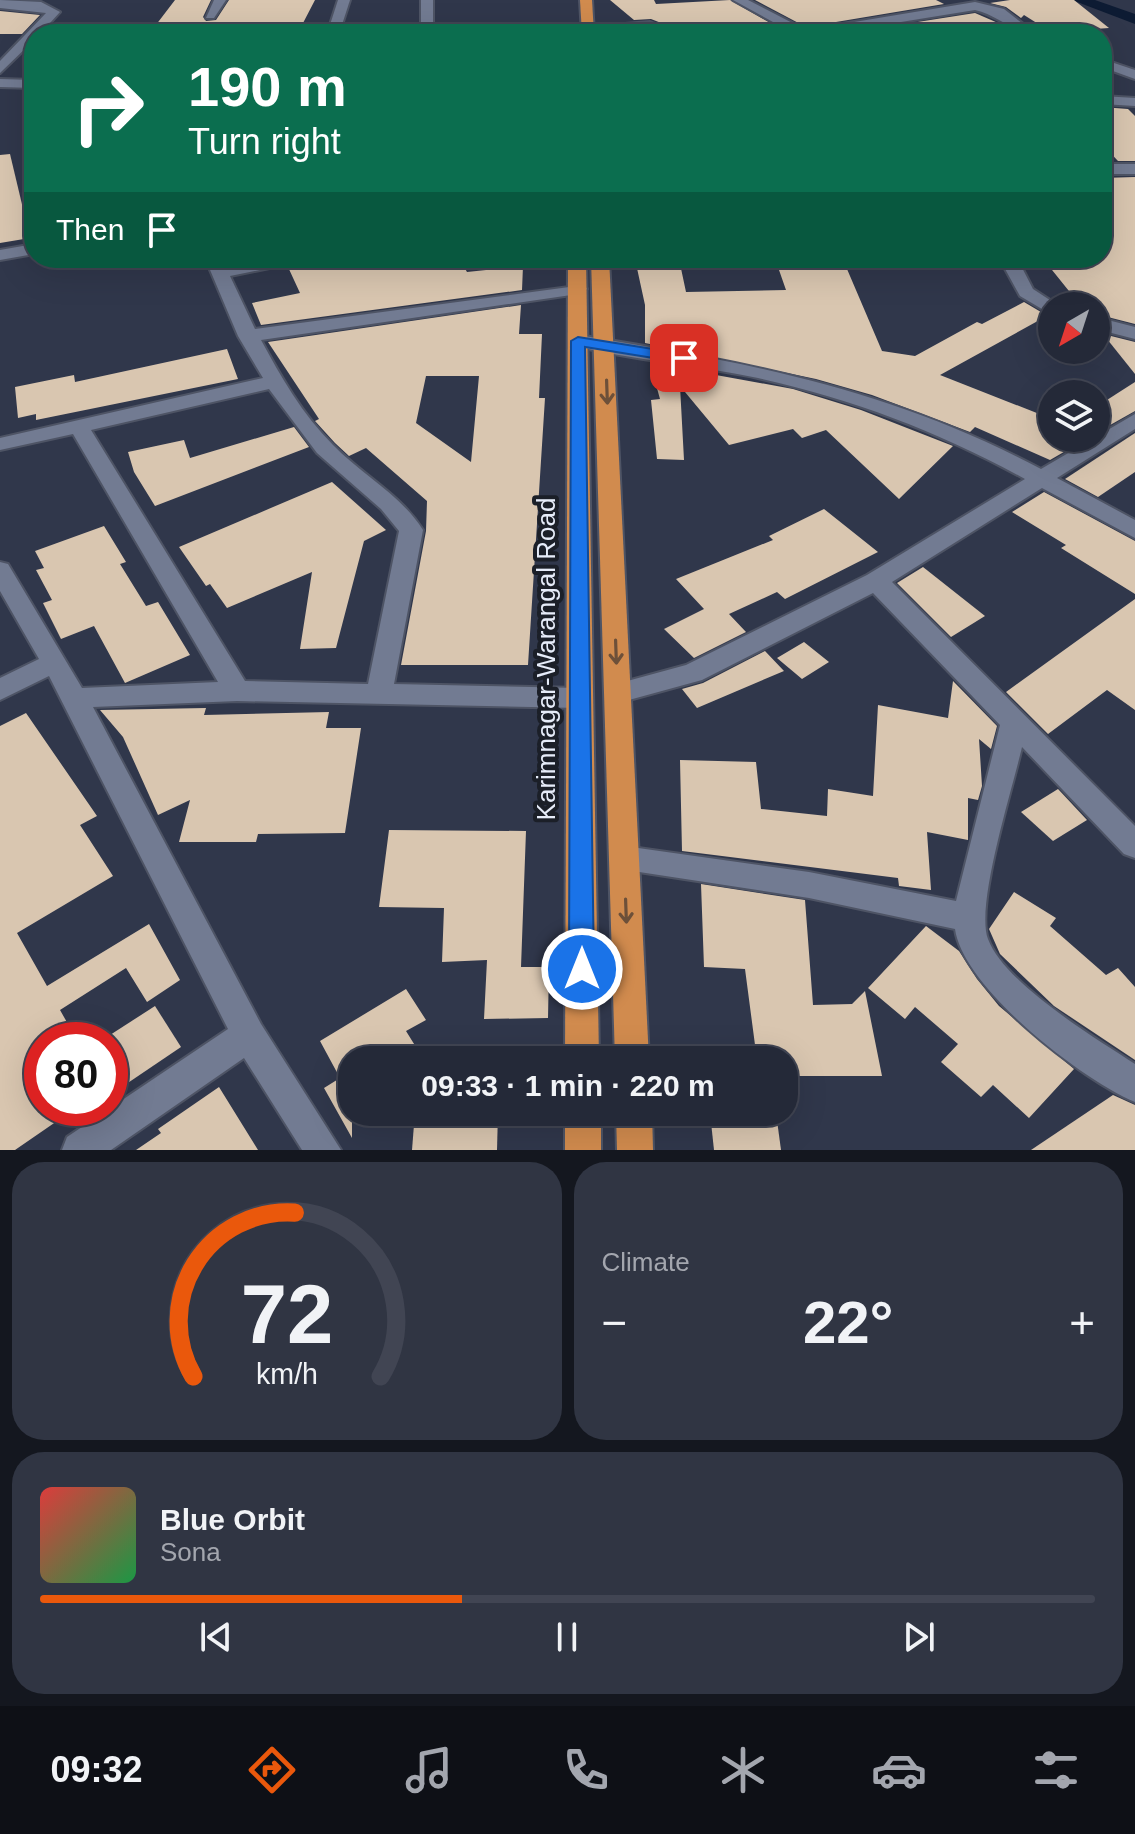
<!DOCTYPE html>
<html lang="en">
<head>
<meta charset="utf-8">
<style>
	body { margin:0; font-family:Arial,sans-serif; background:#303543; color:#f1f3f6; height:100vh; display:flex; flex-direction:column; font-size:30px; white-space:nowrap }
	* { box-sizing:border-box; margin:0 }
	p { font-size:26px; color:#a3a6ae }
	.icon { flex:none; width:44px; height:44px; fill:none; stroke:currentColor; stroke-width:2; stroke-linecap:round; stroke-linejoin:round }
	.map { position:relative; height:1150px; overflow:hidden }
	.side { display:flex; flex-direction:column; gap:12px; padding:12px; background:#14171f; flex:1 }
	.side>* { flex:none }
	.banner { position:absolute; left:24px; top:24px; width:1088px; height:244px; border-radius:32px; box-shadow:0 8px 32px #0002,0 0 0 2px #414553; background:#0b6e4f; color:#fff; overflow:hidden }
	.needle { width:52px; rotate:219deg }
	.tools { position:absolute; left:1038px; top:292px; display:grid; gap:16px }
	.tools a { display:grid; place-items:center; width:72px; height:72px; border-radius:50%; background:#242938; box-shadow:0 8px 32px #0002,0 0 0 2px #414553; font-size:40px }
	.speed { position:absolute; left:24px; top:1022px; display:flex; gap:16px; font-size:40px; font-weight:700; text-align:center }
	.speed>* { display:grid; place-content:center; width:104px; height:104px; border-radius:50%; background:#242938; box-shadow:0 8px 32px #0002,0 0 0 2px #414553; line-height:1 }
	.speed .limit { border:12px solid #d22; background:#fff; color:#111 }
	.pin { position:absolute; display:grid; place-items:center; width:68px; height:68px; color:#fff; margin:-34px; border-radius:16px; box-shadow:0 4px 12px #0006 }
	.me { position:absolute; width:88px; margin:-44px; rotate:0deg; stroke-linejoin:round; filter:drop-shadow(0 0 6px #0008) }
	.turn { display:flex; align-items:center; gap:28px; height:168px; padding:0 32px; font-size:36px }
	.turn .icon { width:104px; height:104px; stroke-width:2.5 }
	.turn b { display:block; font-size:56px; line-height:68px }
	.then { display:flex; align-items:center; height:76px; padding:0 32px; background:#0003; gap:16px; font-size:30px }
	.big { font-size:60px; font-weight:800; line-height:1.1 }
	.side .tile { flex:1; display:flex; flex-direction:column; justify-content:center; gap:12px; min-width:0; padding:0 28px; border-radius:32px; background:#303543 }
	.side .dial { align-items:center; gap:0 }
	.dial svg { height:208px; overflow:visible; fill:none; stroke:#414553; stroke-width:7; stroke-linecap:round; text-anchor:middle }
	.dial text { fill:#f1f3f6; stroke:none }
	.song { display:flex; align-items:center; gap:24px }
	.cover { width:96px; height:96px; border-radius:12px; background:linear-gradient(135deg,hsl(0 70% 55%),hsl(140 70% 35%)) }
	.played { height:8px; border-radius:4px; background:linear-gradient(90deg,#ea580c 40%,#414553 40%) }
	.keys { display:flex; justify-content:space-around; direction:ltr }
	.heat { display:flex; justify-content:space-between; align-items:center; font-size:44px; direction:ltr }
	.side .tiles { flex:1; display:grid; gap:12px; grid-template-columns:1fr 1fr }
	.tile:last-child { grid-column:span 2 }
	.trip { position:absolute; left:338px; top:1046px; width:460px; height:80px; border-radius:32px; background:#242938; box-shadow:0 8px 32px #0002,0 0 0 2px #414553; font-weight:800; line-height:80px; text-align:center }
	.tabs { display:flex; height:128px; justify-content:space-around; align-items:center; background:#0e1016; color:#a3a6ae }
	.tabs .icon { width:56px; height:56px }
	.tabs .active { color:#ea580c }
	.tabs b { font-size:36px; color:#f1f3f6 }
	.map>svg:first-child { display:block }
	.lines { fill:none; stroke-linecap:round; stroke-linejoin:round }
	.canal { fill:#0d1b33; fill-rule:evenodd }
	.building { fill:#d9c6b0; fill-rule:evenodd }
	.street-casing { stroke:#4e5465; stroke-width:4 }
	.highway-casing { stroke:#4e5465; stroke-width:4 }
	.street { fill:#727b92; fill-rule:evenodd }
	.highway { fill:#d18b4e; fill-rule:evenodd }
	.oneway { stroke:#6d5039 }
	.route { fill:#1a73e8; stroke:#114b97; stroke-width:2 }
	.labels { text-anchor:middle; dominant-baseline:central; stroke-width:8; stroke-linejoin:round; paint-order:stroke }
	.street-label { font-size:26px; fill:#e6ecf9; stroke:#1b1f28 }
</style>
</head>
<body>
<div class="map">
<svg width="1135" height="1150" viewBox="0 0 1135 1150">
	<rect width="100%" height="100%" fill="#30374b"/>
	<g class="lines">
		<!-- canal -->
		<path class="canal" d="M1072 0H1095L1135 14V24Z"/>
	</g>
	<!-- building -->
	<g class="building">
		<path d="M175 0H211L203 17 206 21 216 20 229 0H315L302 25H225L218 34H149Z"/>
		<path d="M610 0H654L656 4 730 0 786 32H684L651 19 634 20Z"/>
		<path d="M755 0H936L944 4 806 27Z"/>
		<path d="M1010 0H1074L1109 28 1051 32 1024 15 1021 18 1006 7 990 3Z"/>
		<path d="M0 11 40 15 22 34H0Z"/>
		<path d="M975 13 998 23 942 34 911 23Z"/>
		<path d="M1102 107 1128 109 1135 116V161H1118L1102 144Z"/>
		<path d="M10 154 30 238 0 243V155Z"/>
		<path d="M1135 177V324L1096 314V306H1081L1044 260 1102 258V178Z"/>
		<path d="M305 258H459L467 272 523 266 522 290 261 325 252 303 300 293 288 267 300 265Z"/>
		<path d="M635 259H679L686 292 786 290 779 270 847 269 882 351 915 356 977 322 982 324 1024 302 1046 315 1045 317 940 375 1052 419V438H1088L1050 460 975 427 970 432 872 395 816 379 645 343V305Z"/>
		<path d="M521 305 519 334H542L539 398H545L528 665H401L426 531 427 501 366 448 349 456 335 443 315 421 319 419 268 342ZM426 376H479L471 462 416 423Z"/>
		<path d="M1103 334 1135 342V374Z"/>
		<path d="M227 349 238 379 36 420V414L18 418 15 387 74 375 75 382Z"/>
		<path d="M650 363 793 389 861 410 953 446 899 499 826 430 802 438 793 429 729 445 680 386 684 460 657 459 651 400 660 399Z"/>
		<path d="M1135 382V411L1096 433V407Z"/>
		<path d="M294 427 309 447 155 506 134 472 128 452 184 440 190 458Z"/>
		<path d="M1135 433V472L1098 497 1065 479Z"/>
		<path d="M332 482 386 530 364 541 336 648 300 649 312 572 227 608 210 584 206 586 179 547Z"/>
		<path d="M1044 492 1135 541V594L1061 548 1066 545 1012 512Z"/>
		<path d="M824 509 878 552 785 599 777 592 729 614 746 632 694 658 664 629 704 609 676 579 773 540 769 536Z"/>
		<path d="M104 526 126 562 120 564 146 606 158 602 190 655 125 683 94 626 61 639 43 603 52 600 36 570 44 568 35 551Z"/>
		<path d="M923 567 985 616 951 637 897 583Z"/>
		<path d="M1135 599V710L1107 690 1048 734 1006 692Z"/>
		<path d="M804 642 829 662 802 679 777 658Z"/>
		<path d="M765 651 784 671 697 708 682 689 703 683Z"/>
		<path d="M953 681 997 726 991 749 979 739 982 786 978 800 968 798V840L927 832 931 890 899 886 898 878 682 851 680 760 756 762 761 809 827 816 828 789 873 796 878 705 948 718Z"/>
		<path d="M206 708 204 715 329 712 326 728H361L345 833 258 834 256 842H179L190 800 158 815 123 737 100 710Z"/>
		<path d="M26 713 97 816 80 825 113 876 17 933 47 986 149 924 180 980 147 1002 126 968 60 1010 77 1040H42V1108H76L15 1150H0V726Z"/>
		<path d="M1058 789 1087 820 1053 841 1021 812Z"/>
		<path d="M389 830 526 831 521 967H549L548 1018 484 1019 487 960 442 962 444 908 379 907Z"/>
		<path d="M701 884 805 900 813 1005 852 1004 865 991 882 1076H784V1060H757L745 969 704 967Z"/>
		<path d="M1014 892 1056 918 1050 926 1106 975 1118 968 1135 987V1060L1054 1006 1000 954 989 929Z"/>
		<path d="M926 926 959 951 977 979 999 1006 1074 1069 1029 1118 993 1085 981 1097 941 1062 958 1044 915 1007 905 1019 868 988Z"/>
		<path d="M406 989 426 1020 406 1031 424 1060H352V1138L324 1088 340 1078 320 1041Z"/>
		<path d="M155 1006 181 1047 110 1095V1035Z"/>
		<path d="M219 1087 258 1150H136L161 1133 158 1129Z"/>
		<path d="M1113 1095 1135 1105V1150H1031Z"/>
		<path d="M415 1112H498L497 1150H412Z"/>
		<path d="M710 1113H776L781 1150H714Z"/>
	</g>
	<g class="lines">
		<defs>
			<g id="street">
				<path d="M0 0 41 2 60 12 40 34H34V40L0 73V61L46 13 0 8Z"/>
				<path d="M214 0H226L214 18H206Z"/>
				<path d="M338 0H350L339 34H327Z"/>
				<rect x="421" y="0" width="12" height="34"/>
				<path d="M733 0H748L806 30 975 2 1004 9 1036 34C1014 34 1000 16 975 10L827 34H795Z"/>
				<path d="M650 22 681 34 649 30 597 34 582 31 588 27Z"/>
				<path d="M1102 59 1135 70V79L1102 67Z"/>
				<path d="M0 79 34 80V88L0 87Z"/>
				<path d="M1102 96 1135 98V106L1102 104Z"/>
				<rect x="1102" y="164" width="33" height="10"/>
				<path d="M34 244V254L0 260V250Z"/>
				<path d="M205 258H223L226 266 268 258H302L299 262 230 276 255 329 584 285 587 289 578 294 261 340C281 377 302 414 333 445 362 475 400 494 423 530L394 684 580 688 589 691 593 698 589 705 580 708 237 701 93 707 261 1024 341 1150H302L244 1058 111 1150H62L67 1137 228 1029 49 676 0 700V678L39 659 0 591V562L8 564 82 688 218 682 73 434 0 450V438L263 378 238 336ZM269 389 317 453 381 509 399 531 368 684 245 681 91 430Z"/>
				<path d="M999 258H1017L1033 289 1059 306H1052V315L1020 296Z"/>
				<path d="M1096 317 1135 327V339L1096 329Z"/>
				<path d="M578 335C746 362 888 388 1041 469L1135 414V429L1057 478 1135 520V538L1042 488 892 582 1135 826V858L1124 854 1022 747C1013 787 975 905 988 939 1004 983 1095 1038 1135 1064V1102C1082 1080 963 988 955 929L809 898 613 868 609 859 613 850 624 846 809 872 956 901 1000 725 873 593 702 680 618 703 609 700 605 693 609 686 686 665 867 575 1025 479C940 432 853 399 758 378 696 365 632 360 571 345L568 341Z"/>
			</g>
			<g id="highway">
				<path d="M580 0H592L594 34H582Z"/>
				<path d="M568 258H586L599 1060H565Z"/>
				<path d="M591 258H609L649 1060H615Z"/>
				<rect x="565" y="1112" width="36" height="38"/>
				<path d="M616 1112H652L653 1150H617Z"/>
			</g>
		</defs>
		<!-- street casing -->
		<use href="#street" class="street-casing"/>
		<!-- highway casing -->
		<use href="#highway" class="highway-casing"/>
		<!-- street -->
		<use href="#street" class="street"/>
		<!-- highway -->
		<use href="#highway" class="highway"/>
	</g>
	<!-- one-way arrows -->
	<defs><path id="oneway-shaft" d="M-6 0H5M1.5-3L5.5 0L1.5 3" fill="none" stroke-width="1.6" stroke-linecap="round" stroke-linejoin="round" transform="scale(2)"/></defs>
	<g class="oneway">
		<use href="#oneway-shaft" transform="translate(607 392) rotate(88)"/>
		<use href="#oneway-shaft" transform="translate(616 652) rotate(88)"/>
		<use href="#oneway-shaft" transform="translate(626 911) rotate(88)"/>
	</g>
	<!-- route -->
	<path class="route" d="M578 337 684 354 692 358 684 363 585 347 594 969 590 977 582 981 573 977 569 969 571 341Z"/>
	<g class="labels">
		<!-- street labels -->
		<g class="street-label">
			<text transform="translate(546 659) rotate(-90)">Karimnagar-Warangal Road</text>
		</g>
	</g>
</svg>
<div class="tools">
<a><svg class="needle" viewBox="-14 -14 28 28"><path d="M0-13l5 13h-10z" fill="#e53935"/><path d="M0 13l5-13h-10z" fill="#a3a6ae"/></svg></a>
<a><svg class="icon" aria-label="layers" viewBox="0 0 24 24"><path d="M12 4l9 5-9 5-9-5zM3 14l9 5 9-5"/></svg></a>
</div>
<div class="speed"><div class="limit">80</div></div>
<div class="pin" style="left:684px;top:358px;background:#d93025"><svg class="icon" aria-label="arrive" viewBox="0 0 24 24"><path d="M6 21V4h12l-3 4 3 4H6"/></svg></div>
<svg class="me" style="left:582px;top:969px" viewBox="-20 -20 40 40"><circle r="17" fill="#1a73e8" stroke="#fff" stroke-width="3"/><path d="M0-11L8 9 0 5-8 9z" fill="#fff"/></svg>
<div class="trip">09:33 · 1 min · 220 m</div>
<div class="banner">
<div class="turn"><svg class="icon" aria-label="right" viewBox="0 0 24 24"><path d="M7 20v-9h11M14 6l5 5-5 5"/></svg><div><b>190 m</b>Turn right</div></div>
<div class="then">Then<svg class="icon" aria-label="arrive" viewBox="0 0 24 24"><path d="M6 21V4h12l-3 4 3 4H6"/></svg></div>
</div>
</div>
<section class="side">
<div class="tiles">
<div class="tile dial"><svg viewBox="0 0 100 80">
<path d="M14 69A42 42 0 1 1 86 69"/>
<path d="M14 69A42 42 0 0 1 53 6" stroke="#ea580c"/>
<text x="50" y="56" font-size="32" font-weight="700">72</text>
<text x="50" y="72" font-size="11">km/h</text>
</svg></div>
<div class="tile"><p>Climate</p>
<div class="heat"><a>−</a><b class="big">22°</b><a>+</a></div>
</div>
<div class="tile">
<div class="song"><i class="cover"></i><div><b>Blue Orbit</b><p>Sona</p></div></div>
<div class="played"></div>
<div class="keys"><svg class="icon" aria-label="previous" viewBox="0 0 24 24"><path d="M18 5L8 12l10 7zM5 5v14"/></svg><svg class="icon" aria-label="pause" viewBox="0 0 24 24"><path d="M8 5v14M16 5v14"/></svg><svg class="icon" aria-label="next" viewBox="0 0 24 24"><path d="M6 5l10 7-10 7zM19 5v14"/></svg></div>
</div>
</div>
</section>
<nav class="tabs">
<b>09:32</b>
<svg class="icon active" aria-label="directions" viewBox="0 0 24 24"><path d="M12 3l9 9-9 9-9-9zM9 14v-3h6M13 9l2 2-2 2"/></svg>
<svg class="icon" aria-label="music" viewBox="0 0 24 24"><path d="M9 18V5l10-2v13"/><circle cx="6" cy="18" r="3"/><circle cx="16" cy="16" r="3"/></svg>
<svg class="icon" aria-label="phone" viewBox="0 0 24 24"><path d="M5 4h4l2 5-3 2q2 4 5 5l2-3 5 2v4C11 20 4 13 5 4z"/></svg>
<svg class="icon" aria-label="climate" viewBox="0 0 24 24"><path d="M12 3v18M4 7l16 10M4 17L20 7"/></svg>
<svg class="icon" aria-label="car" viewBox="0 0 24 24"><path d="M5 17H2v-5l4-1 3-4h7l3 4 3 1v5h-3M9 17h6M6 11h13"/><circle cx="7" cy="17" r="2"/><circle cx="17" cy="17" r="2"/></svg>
<svg class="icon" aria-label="filters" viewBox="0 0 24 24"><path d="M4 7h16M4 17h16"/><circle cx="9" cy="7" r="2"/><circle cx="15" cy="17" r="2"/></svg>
</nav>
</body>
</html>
